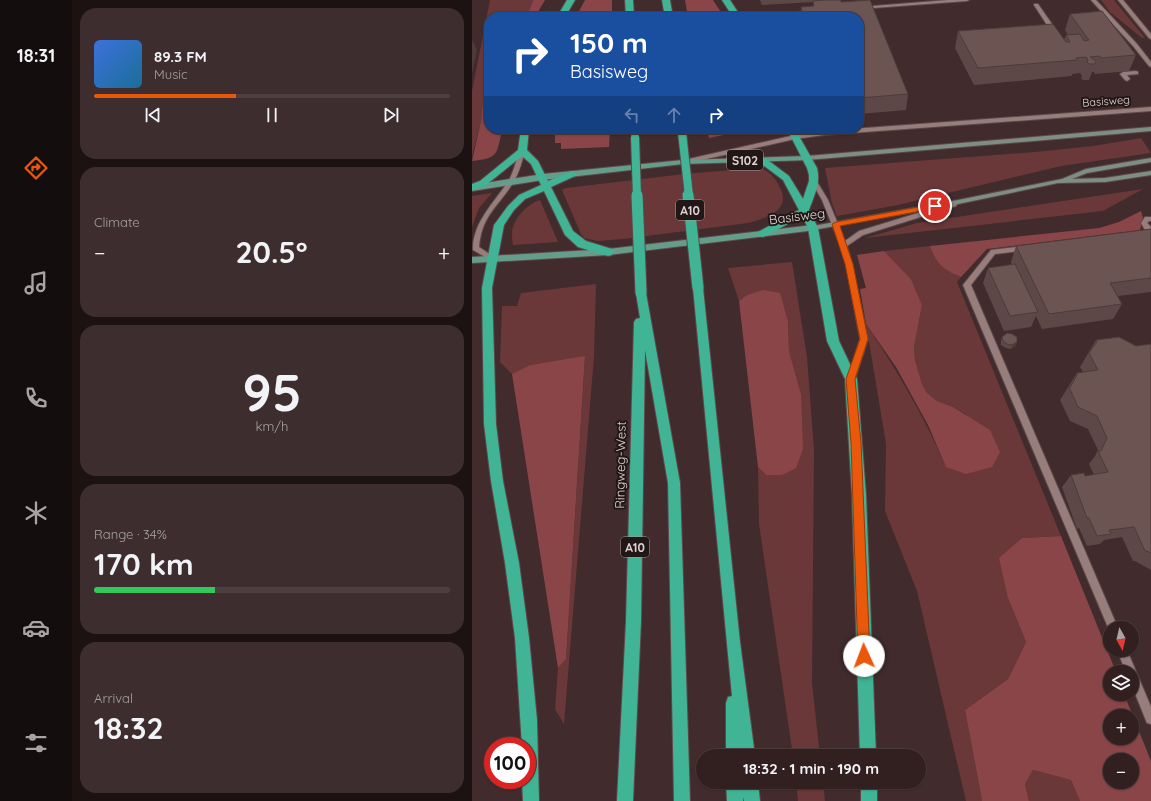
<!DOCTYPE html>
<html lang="en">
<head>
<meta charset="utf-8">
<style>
	body { margin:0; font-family:Quicksand,sans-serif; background:#3d2d2e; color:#f1f3f6; height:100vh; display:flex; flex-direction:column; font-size:15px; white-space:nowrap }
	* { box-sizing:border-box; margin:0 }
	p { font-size:13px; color:#a8a3a5 }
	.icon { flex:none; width:22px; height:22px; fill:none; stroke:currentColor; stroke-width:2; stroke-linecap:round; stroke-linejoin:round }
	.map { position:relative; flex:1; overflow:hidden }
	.drawer { display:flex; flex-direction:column; gap:8px; padding:8px; background:#1c1212; width:400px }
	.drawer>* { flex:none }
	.top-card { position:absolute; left:12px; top:12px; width:380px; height:122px; border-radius:16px; box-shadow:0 1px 3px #0004,0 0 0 1px #4d3e3f; background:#1a4fa0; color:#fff; overflow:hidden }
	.needle { width:26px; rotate:172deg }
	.tools { position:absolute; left:631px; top:621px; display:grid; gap:8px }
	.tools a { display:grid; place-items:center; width:36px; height:36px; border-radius:50%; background:#322021; box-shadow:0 1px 3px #0004,0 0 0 1px #4d3e3f; font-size:20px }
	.speed { position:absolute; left:12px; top:737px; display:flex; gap:8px; font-size:20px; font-weight:700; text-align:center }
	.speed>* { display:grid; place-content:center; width:52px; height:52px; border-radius:50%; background:#322021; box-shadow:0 1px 3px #0004,0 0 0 1px #4d3e3f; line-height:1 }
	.speed .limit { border:6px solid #d22; background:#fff; color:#111 }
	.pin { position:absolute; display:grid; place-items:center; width:34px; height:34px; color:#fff; margin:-17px; border:2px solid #fff; border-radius:50%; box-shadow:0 1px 4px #0007 }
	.me { position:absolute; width:44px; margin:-22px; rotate:358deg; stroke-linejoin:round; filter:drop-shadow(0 0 3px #0008) }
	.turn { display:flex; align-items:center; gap:14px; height:84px; padding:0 20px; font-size:18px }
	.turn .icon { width:52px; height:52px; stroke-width:2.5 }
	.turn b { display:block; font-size:28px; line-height:34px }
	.lanes { display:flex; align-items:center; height:38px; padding:0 20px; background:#0003; justify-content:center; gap:20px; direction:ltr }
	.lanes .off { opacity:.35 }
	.big { font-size:30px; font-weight:700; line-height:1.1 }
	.drawer .widget { flex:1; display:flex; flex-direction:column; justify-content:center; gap:6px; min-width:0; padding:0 14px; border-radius:16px; background:#3d2d2e }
	.drawer .dial { align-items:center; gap:0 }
	.dial b { font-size:52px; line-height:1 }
	.song { display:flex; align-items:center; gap:12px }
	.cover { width:48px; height:48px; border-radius:6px; background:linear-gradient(135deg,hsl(220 70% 55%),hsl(200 70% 35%)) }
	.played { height:4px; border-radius:2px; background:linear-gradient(90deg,#ea580c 40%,#4d3e3f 40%) }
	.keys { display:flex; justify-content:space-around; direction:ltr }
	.heat { display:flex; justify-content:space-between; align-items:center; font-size:22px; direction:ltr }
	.charge { height:6px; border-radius:3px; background:linear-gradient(90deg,#34c759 34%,#4d3e3f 0) }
	.trip { position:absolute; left:224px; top:749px; width:230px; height:40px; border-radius:20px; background:#322021; box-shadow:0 1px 3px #0004,0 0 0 1px #4d3e3f; font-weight:700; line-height:40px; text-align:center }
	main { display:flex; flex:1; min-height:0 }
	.tabs { display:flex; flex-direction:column; width:72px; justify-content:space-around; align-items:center; background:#140d0d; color:#a8a3a5 }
	.tabs .icon { width:28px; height:28px }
	.tabs .current { color:#ea580c }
	.tabs b { font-size:18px; color:#f1f3f6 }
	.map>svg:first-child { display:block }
	.green { fill:#6a3839 }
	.forest { fill:#8a4548; fill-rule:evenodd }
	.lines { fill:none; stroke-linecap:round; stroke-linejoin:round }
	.lane-casing { stroke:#5c4949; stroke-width:2 }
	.street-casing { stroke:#5c4949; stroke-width:2 }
	.secondary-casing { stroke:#5c4949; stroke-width:2 }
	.primary-casing { stroke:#5c4949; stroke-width:2 }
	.highway-casing { stroke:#5c4949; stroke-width:2 }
	.lane { fill:#987d7d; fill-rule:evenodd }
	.street { fill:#987d7d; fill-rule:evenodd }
	.secondary { fill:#7e8e84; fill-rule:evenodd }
	.primary { fill:#649e8b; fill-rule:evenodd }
	.highway { fill:#41b495; fill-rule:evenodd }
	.highway-bridge-far1-casing { stroke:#5c4949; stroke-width:10; stroke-linecap:butt }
	.highway-bridge-casing { stroke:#5c4949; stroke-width:13; stroke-linecap:butt }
	.highway-bridge-far1 { stroke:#41b495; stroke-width:8 }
	.highway-bridge { stroke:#41b495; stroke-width:11 }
	.wall { fill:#5d4847 }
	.shaded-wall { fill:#4c3b3a }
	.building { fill:#6c5453; stroke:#4c3b3a }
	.route { fill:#ea580c; stroke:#983908 }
	.labels { text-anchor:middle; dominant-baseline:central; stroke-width:4; stroke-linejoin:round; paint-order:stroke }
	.far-street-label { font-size:11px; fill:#e0d1d0; stroke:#211717 }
	.shield { fill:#211717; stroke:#a79998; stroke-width:1 }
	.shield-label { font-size:12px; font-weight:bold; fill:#e0d1d0 }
	.street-label { font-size:13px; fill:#e0d1d0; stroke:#211717 }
</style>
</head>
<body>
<main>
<nav class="tabs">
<b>18:31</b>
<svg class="icon current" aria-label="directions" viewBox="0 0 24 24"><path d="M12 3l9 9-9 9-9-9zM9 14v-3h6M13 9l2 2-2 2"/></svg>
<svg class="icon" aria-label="music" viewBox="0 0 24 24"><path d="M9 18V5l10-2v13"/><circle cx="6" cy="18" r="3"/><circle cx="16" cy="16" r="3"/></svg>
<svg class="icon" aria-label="phone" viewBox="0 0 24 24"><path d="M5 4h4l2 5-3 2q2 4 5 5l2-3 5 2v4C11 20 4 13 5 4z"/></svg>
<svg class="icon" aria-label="climate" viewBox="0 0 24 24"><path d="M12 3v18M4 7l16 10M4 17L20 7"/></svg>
<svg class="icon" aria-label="car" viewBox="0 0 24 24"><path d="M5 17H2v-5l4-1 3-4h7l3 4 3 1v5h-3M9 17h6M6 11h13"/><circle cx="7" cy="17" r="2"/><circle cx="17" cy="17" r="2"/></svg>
<svg class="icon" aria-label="filters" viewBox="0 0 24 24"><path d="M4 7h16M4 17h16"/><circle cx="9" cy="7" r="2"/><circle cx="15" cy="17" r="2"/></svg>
</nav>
<section class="drawer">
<div class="widget">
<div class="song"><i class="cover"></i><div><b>89.3 FM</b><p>Music</p></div></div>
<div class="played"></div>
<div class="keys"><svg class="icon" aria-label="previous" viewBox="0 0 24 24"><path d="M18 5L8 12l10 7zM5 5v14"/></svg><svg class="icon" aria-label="pause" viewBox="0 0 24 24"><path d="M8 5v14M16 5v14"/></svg><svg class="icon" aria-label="next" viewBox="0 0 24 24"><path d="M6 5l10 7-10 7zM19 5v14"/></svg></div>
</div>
<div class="widget"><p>Climate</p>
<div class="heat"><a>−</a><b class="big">20.5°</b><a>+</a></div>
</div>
<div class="widget dial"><b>95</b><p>km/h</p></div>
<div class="widget"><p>Range · 34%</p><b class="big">170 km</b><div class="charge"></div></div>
<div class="widget"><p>Arrival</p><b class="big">18:32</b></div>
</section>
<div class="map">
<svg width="679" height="801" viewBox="0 0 679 801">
	<rect width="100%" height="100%" fill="#422b2c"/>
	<!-- green -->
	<g class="green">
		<path d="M18 0H61L57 11 52 17H17V65L13 78 9 121 0 157V91Z"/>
		<path d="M629 0H642L673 38H670L638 12Z"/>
		<path d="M669 138 679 153 589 166 426 205 365 216 360 203 353 168 563 152 621 146Z"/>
		<path d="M272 169C278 169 286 167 291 169 297 172 303 178 306 184 322 209 296 218 276 223L151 239 126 241 112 238 109 234 90 190 94 188 212 174Z"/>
		<path d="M671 189 631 211 393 238 445 223Z"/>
		<path d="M20 193 7 208 0 227V196Z"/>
		<path d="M68 200 86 242 41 245C40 241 40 236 40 232 41 219 56 203 68 200Z"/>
		<path d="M458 246C464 264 471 270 489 277L485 282 589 536 550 538 536 598 554 642 536 679 493 710 510 801H494L445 591 413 511 414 444 394 324C426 372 451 414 474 467L495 415 481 407 465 401 455 393 450 384 443 360 442 347 450 305 439 279 412 251Z"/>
		<path d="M320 262 335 357 342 450 340 683 348 756H321L287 524 286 467 294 475 329 394 317 351 316 322 275 295 267 301 256 268Z"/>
		<path d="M124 284 122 356 92 724 83 709 86 668 94 659 113 357 58 365 40 374 28 362 30 306H45L49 293Z"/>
		<path d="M561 770 599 780 608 801H557L553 784Z"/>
		<path d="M324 782H351L353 801H326Z"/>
	</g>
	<!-- forest -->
	<g class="forest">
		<path d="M61 0H73L63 17H52L57 11Z"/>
		<path d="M113 0H140V17H104Z"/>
		<path d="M213 0H241L252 17H216Z"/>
		<path d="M17 65V129H30V131C24 155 27 158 0 161L9 121 13 78Z"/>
		<path d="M83 129H138L137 147 89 149V143H83Z"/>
		<path d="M235 129H280L237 138Z"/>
		<path d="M669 211 671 218 668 230 515 249 489 277C471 270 464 264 458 246L627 228 647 222Z"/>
		<path d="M412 251 439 279 450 305 442 347 443 360 450 384 455 393 465 401 481 407 518 430 528 452 520 467 494 474 474 467 456 425 424 367 394 324 388 289 394 288 385 255Z"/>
		<path d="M291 290 308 293 316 322 317 351 329 394 331 449 324 468 310 475H294L286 467 267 301 275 295Z"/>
		<path d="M113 356 94 659 86 668 40 374 58 365Z"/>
		<path d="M589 536 644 672H638V694H652L679 761V801H608L599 780 561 770 553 784 557 801H510L493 710 536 679 554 642 536 598 527 558 550 538ZM638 716H660V738H638ZM638 760H660V782H638Z"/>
	</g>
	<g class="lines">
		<defs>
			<g id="lane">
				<path d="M562 4H566L582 27 581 28H577L562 5Z"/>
				<path d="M338 11 340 12V13L309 15 307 14 309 13Z"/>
				<path d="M664 71 666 72V74L655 75 658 79 655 81 653 80 648 74 651 72Z"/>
				<path d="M679 107V111L352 135 323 139 212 164 209 162 212 160 323 135 352 131Z"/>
				<path d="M50 149 53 151C50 162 47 173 41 183 25 208 10 215 7 247L22 257 23 259 20 261 1 250C0 222 24 201 37 180 42 171 44 161 47 151Z"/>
				<path d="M342 179 344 180 356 200 373 241 387 231 482 202 485 204 484 206 391 235 375 246 380 264 396 339 383 379 382 381H376L375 379 388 339 374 264 368 245 350 200 339 181Z"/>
				<path d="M673 217H679V221H677L675 223 679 227V232L673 230 669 223Z"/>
				<path d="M553 246 556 248 555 250 523 254 499 285 646 628H638V632L491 285 519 250Z"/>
				<path d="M645 650H655L679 707V724L675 723 660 686V672H654Z"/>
			</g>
			<g id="street">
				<path d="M476 0H497L495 1 401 8 399 7 401 6Z"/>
				<path d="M619 0H624L665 44 679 62V67L677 66 661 46Z"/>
				<path d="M646 0H651L679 34V39L677 38Z"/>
			</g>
			<g id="secondary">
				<path d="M679 127V131L335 160 332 158 335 156Z"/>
				<path d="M679 158V162L615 173 600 179 633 178 679 171V175L633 182 586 183 486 204 341 230 338 228 341 226 486 200 590 179 614 169Z"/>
			</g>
			<g id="primary">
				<path d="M335 156 339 158 338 160 211 164 71 180 0 191V185L71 174 211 160Z"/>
				<path d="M341 225 345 228 344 230 136 255 0 263V257L136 249Z"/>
			</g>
			<g id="highway">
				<path d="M95 0H103L93 17H85Z"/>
				<path d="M153 0H161L162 17H154Z"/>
				<path d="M190 0H198L201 17H193Z"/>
				<path d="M250 0H258L269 17H261Z"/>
				<path d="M49 129H57L55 150 66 161 76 181 100 171 105 174 103 176 79 187 101 231 114 241 140 249 141 252 140 255 136 256 106 247 93 235 72 191 53 199 42 210 32 225 20 288 24 424 31 481 47 563 57 638 65 720 67 801H51L50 780H55V746H50L43 638 33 563 19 481 12 424 10 288 22 225 36 206 47 195 69 185 59 164 50 156 14 185 0 190V184L8 181 46 150Z"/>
				<path d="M315 129H323L345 168C349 183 342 196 337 210L346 228 367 341 385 379 394 495 404 756H388L380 495 373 379 355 341 336 228 330 216 294 236 290 237 285 234 286 232 327 210 311 180 287 162 285 160 287 158H293L317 176 331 199 337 181V175L335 168Z"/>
				<path d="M226 284 230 285 231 288 268 642 283 756H254V703L256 697 260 696 221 288 222 285Z"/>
				<path d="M169 289 173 290 174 293 208 483 218 801H202L196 483 173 350 169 621 161 801H145L154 621 162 322 164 319 168 318 164 293 165 290Z"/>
				<path d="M254 782H286L288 801H272L271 797V801H255Z"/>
				<rect x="389" y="782" width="16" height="19"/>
			</g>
		</defs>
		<!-- lane casing -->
		<use href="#lane" class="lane-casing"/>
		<!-- street casing -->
		<use href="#street" class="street-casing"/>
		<!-- secondary casing -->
		<use href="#secondary" class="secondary-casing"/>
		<!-- primary casing -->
		<use href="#primary" class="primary-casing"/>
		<!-- highway casing -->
		<use href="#highway" class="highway-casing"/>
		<!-- lane -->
		<use href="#lane" class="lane"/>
		<!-- street -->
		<use href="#street" class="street"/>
		<!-- secondary -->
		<use href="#secondary" class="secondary"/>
		<!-- primary -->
		<use href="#primary" class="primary"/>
		<!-- highway -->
		<use href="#highway" class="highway"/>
		<defs>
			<g id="highway-bridge-far1">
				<path d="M210 132 217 196"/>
				<path d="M163 137 165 196"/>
			</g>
			<g id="highway-bridge">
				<path d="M165 195 169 293"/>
				<path d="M216 195 226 288"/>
			</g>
		</defs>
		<!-- highway-bridge-far1 casing -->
		<use href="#highway-bridge-far1" class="highway-bridge-far1-casing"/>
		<!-- highway-bridge casing -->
		<use href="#highway-bridge" class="highway-bridge-casing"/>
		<!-- highway-bridge-far1 -->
		<use href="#highway-bridge-far1" class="highway-bridge-far1"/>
		<!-- highway-bridge -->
		<use href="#highway-bridge" class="highway-bridge"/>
	</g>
	<!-- wall -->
	<g class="wall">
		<path d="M288 0H369V2L398 0 436 94 434 110 387 114V17H329V7L341 6V2L290 5Z"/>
		<path d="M598 14 664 55 657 71 623 74 622 72H620L617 80H611L609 78 610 76 608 73 600 74V76L502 85 483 48 486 31 592 40 594 35H596L593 30Z"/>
		<path d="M679 229V292L646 296 650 304 641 319 570 329 564 316 559 327 532 331 511 283 516 268 540 265 539 262 544 246Z"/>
		<path d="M530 337 545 342 543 346 539 349 534 348 529 345V341Z"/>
		<path d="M624 340 664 346 679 344V570L663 561H661L650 537 632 540 628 544 615 546 607 528 605 529 590 487 599 475 613 476 622 475 617 464 623 456 626 450 616 429 598 421 588 400 605 373 611 372 608 367Z"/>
	</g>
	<!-- shaded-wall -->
	<g class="shaded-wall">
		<path d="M0 39 5 50 0 73Z"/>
		<path d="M545 342 543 346 539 349 540 345Z"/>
	</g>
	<!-- building -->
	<g class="building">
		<path d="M352 0H369V2L398 0 436 94 387 98V17H332L329 7 342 6 341 1Z"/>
		<path d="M630 11 664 55 629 58 628 56 618 57 624 61 623 64H617L615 62 616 59 614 57 604 58 605 60 506 68 486 31 581 24 594 42H598L594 35 608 34 612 41 617 40 598 14Z"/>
		<path d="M679 229V278L638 283 650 304 577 314 544 246Z"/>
		<path d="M543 264 566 312 538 316 516 268Z"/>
		<path d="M535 333 540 334 545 337V342L540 345 535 344 531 341 530 337Z"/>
		<path d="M647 337 664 346 679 344V553L675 551H673L662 527 637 530 639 534 625 536 617 518H615L599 475 612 473 613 476 636 472 626 451H629L635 438 625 416 606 407 597 387 599 386 605 375V373L626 370 617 353 625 342 624 340Z"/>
	</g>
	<!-- route -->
	<path class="route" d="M463 204 466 206 465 208 368 226 381 264 396 339 383 379 389 443 398 656 396 660 392 662 388 660 386 656 379 443 374 379 388 339 373 264 360 224 364 222Z"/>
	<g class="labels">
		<!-- far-street labels -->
		<g class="far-street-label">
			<text transform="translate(634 101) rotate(-4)">Basisweg</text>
		</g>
		<!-- shield labels -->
		<g class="shield">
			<rect x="255" y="150" width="36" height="20" rx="3"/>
			<rect x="204" y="200" width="28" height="20" rx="3"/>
			<rect x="149" y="537" width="28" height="20" rx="3"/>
		</g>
		<g class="shield-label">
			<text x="273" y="160">S102</text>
			<text x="218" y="210">A10</text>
			<text x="163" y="547">A10</text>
		</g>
		<!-- street labels -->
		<g class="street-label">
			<text transform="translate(325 216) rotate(-7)">Basisweg</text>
			<text transform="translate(148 465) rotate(-89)">Ringweg-West</text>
		</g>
	</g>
</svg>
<div class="tools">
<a><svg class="needle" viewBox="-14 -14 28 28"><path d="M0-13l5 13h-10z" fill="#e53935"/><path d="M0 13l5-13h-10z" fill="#a8a3a5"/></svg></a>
<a><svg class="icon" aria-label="layers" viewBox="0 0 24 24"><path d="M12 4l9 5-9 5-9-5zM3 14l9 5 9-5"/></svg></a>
<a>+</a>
<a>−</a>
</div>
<div class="speed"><div class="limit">100</div></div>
<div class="pin" style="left:463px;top:206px;background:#d93025"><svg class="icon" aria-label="arrive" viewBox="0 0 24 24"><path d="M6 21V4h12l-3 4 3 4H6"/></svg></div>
<svg class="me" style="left:392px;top:656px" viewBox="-20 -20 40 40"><circle r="19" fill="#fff"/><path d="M0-13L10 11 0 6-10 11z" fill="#ea580c"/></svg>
<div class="trip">18:32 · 1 min · 190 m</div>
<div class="top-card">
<div class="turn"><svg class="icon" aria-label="right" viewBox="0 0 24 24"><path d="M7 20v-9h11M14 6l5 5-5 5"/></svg><div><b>150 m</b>Basisweg</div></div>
<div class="lanes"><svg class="icon off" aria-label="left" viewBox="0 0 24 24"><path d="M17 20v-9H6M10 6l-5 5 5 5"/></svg><svg class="icon off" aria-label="ahead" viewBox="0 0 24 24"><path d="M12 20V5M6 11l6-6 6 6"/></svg><svg class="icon" aria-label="right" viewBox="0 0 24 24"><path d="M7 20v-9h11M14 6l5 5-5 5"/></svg></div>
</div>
</div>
</main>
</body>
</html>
